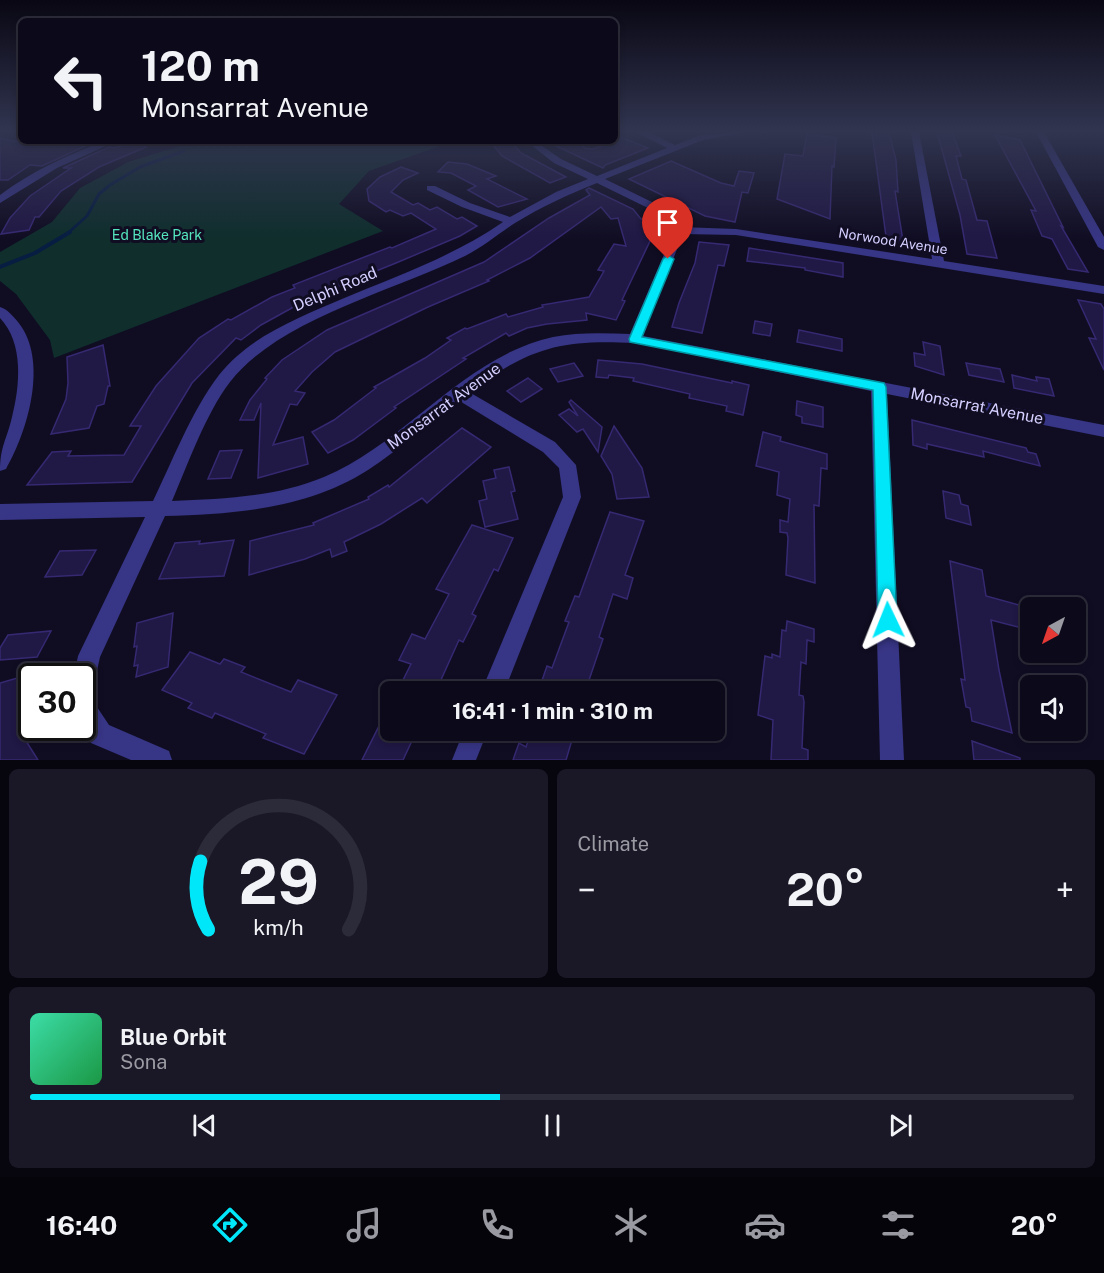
<!DOCTYPE html>
<html lang="en">
<head>
<meta charset="utf-8">
<style>
	body { margin:0; font-family:"Public Sans",sans-serif; background:#1a1827; color:#f1f3f6; height:100vh; display:flex; flex-direction:column; font-size:22px; white-space:nowrap }
	* { box-sizing:border-box; margin:0 }
	p { font-size:20px; color:#9a9aa2 }
	.icon { flex:none; width:33px; height:33px; fill:none; stroke:currentColor; stroke-width:2; stroke-linecap:round; stroke-linejoin:round }
	.map { position:relative; height:760px; overflow:hidden }
	.side { display:flex; flex-direction:column; gap:9px; padding:9px; background:#07060e; flex:1 }
	.side>* { flex:none }
	.guide { position:absolute; left:18px; top:18px; width:600px; height:126px; border-radius:9px; box-shadow:0 3px 9px #0003,0 0 0 2px #2c2b39; background:#0c0a1a; color:#f1f3f6; overflow:hidden }
	.needle { width:39px; rotate:220deg }
	.buttons { position:absolute; left:1020px; top:597px; display:grid; gap:12px }
	.buttons a { display:grid; place-items:center; width:66px; height:66px; border-radius:9px; background:#0c0a1a; box-shadow:0 3px 9px #0003,0 0 0 2px #2c2b39; font-size:30px }
	.speed { position:absolute; left:18px; top:663px; display:flex; gap:12px; font-size:30px; font-weight:700; text-align:center }
	.speed>* { display:grid; place-content:center; width:78px; height:78px; border-radius:50%; background:#0c0a1a; box-shadow:0 3px 9px #0003,0 0 0 2px #2c2b39; line-height:1 }
	.speed .limit { border:3px solid #111; border-radius:9px; background:#fff; color:#111 }
	.pin { position:absolute; display:grid; place-items:center; width:51px; height:51px; color:#fff; margin:-62px -26px; border-radius:50% 50% 50% 0; rotate:-45deg; box-shadow:0 0 6px #0007 }
	.pin .icon { rotate:45deg }
	.me { position:absolute; width:66px; margin:-33px; rotate:358deg; stroke-linejoin:round; filter:drop-shadow(0 0 4px #0008) }
	.turn { display:flex; align-items:center; gap:21px; height:126px; padding:0 24px; font-size:27px }
	.turn .icon { width:78px; height:78px; stroke-width:2.5 }
	.turn b { display:block; font-size:42px; line-height:51px }
	.big { font-size:45px; font-weight:700; line-height:1.1 }
	.side .tile { flex:1; display:flex; flex-direction:column; justify-content:center; gap:9px; min-width:0; padding:0 21px; border-radius:9px; background:#1a1827 }
	.side .dial { align-items:center; gap:0 }
	.dial svg { height:156px; overflow:visible; fill:none; stroke:#2c2b39; stroke-width:7; stroke-linecap:round; text-anchor:middle }
	.dial text { fill:#f1f3f6; stroke:none }
	.song { display:flex; align-items:center; gap:18px }
	.cover { width:72px; height:72px; border-radius:9px; background:linear-gradient(135deg,hsl(160 70% 55%),hsl(140 70% 35%)) }
	.played { height:6px; border-radius:3px; background:linear-gradient(90deg,#00e7fa 45%,#2c2b39 45%) }
	.keys { display:flex; justify-content:space-around; direction:ltr }
	.heat { display:flex; justify-content:space-between; align-items:center; font-size:33px; direction:ltr }
	.side .tiles { flex:1; display:grid; gap:9px; grid-template-columns:1fr 1fr }
	.tile:last-child { grid-column:span 2 }
	.trip { position:absolute; left:380px; top:681px; width:345px; height:60px; border-radius:9px; background:#0c0a1a; box-shadow:0 3px 9px #0003,0 0 0 2px #2c2b39; font-weight:700; line-height:60px; text-align:center }
	.tabs { display:flex; height:96px; justify-content:space-around; align-items:center; background:#05040a; color:#9a9aa2 }
	.tabs .icon { width:42px; height:42px }
	.tabs .current { color:#00e7fa }
	.tabs b { font-size:27px; color:#f1f3f6 }
	.map>svg:first-child { display:block }
	.green { fill:#0f2e2c }
	.lines { fill:none; stroke-linecap:round; stroke-linejoin:round }
	.stream-far1 { stroke:#071e42; stroke-width:3 }
	.stream { stroke:#071e42; stroke-width:4 }
	.building { fill:#201845; stroke:#362972; stroke-width:1.5 }
	.minor { fill:#373585; fill-rule:evenodd }
	.route { fill:#00e7fa; stroke:#0096a2; stroke-width:1.5 }
	.labels { text-anchor:middle; dominant-baseline:central; stroke-width:6; stroke-linejoin:round; paint-order:stroke }
	.far-park-label { font-size:14px; fill:#55e5be; stroke:#100d23 }
	.far-street-label { font-size:14px; fill:#d4cfff; stroke:#100d23 }
	.street-label { font-size:16px; fill:#d4cfff; stroke:#100d23 }
</style>
</head>
<body>
<div class="map">
<svg width="1104" height="760" viewBox="0 0 1104 760">
	<rect width="100%" height="100%" fill="#100d23"/>
	<!-- green -->
	<path class="green" d="M197 141H454L369 171 339 204 383 231 54 358 50 340 16 294 0 281V252L52 222 80 188 128 162Z"/>
	<g class="lines">
		<!-- stream-far1 -->
		<path class="stream-far1" d="M68 233 87 216 99 194 110 185 140 167 184 151"/>
		<!-- stream -->
		<path class="stream" d="M0 267 35 253 70 232"/>
	</g>
	<!-- building -->
	<g class="building">
		<path d="M872 132H889L896 160 898 192 895 191 904 247 887 244Z"/>
		<path d="M937 132H952L961 156H956L962 179 966 180 977 220 987 221 997 258 967 254 960 215Z"/>
		<path d="M807 134 836 138 834 167 832 166 830 219 777 199 785 154 803 156Z"/>
		<path d="M615 135 648 148 605 165 603 168 554 145 577 141 585 148 592 149 615 142Z"/>
		<path d="M995 135 1020 140 1063 227 1061 226 1088 272 1068 269 1052 239 1042 236 1031 210 1036 211Z"/>
		<path d="M0 138 11 141H82L92 143 42 166 30 165 8 180H0Z"/>
		<path d="M137 141H143L146 147 99 167 61 191 39 217H35L29 230 1 234 10 218 30 196 71 168H63L109 147 114 148Z"/>
		<path d="M490 141H510L521 153 566 177 550 183 502 156Z"/>
		<path d="M671 161 721 183 734 186 739 171 754 173 748 193 742 192 735 222 705 216 629 179Z"/>
		<path d="M448 162 467 164 496 176 487 179 527 199 498 207 468 190 476 186 451 173 438 172Z"/>
		<path d="M401 167 418 173 403 180 391 192 413 205 418 203 430 210 437 207 457 219 462 217 477 226 460 236 396 263 299 302 301 303 261 325 241 340 236 338 192 383 132 482 27 485 52 452 71 451 68 456 124 455 141 426H130L156 386 199 338 228 319 231 320 272 297 295 288 293 285 390 247 392 248 436 229 411 213 403 216 390 210 386 212 369 201 367 189 380 177Z"/>
		<path d="M589 188 633 209 641 219H645L651 229V239L622 300 625 301 616 320 586 313 587 320 547 324 527 328 509 336 506 333 463 358 466 359 394 407 396 408 353 440 328 453 312 432 334 420 376 388 374 387 425 358 451 340 447 338 465 328 467 329 506 314 508 317 543 307 542 305 589 297 604 271 598 270 614 244 626 246 618 218 611 219 601 207 530 258 487 280 489 281 428 307 335 352 312 372 295 391 305 393 297 405 290 404 273 445 303 437 308 464 258 478 261 403 254 420H240L250 400 267 379 265 378 282 360 327 330 484 262 549 218 590 195 586 190Z"/>
		<path d="M699 242 729 245 724 266 718 265 702 333 672 327 679 303 695 263Z"/>
		<path d="M749 248 843 263V277L805 270V268L747 261Z"/>
		<path d="M1078 300 1101 304 1104 309V370L1089 338 1096 339Z"/>
		<path d="M755 321 772 324 770 336 753 333Z"/>
		<path d="M799 330 842 339V351L797 342Z"/>
		<path d="M923 342 940 346 944 375 915 366 914 353 925 355Z"/>
		<path d="M103 345 110 386H108L104 404 97 406 89 428 51 434 66 399 68 383 67 357Z"/>
		<path d="M598 360 642 364 732 383V381L749 385 743 415 726 411 727 406 689 398 690 394 633 381 634 378 609 375 608 378 596 377Z"/>
		<path d="M574 363 583 376 558 382 550 369Z"/>
		<path d="M966 363 1000 369 1004 382 969 375Z"/>
		<path d="M1012 375 1037 381 1036 377 1049 379 1054 396 1014 388Z"/>
		<path d="M528 378 542 389 521 402 507 391Z"/>
		<path d="M571 400 602 427 598 452 583 429 577 432 559 415 569 409 578 416 569 402Z"/>
		<path d="M797 401 823 407V427L802 423V417L796 415Z"/>
		<path d="M912 420 1026 448 1028 452 1036 454 1040 466 983 451 984 457 927 444V449L913 445Z"/>
		<path d="M614 426 642 468 649 497 617 499 612 474 601 456Z"/>
		<path d="M462 428 491 447 427 503 422 498 381 524 344 542 347 551 332 557 330 549 305 559 249 575 250 541 314 525 313 523 369 499 368 497 388 485 389 487Z"/>
		<path d="M763 432 781 437 780 441 827 454V469L821 468 819 506 814 505 815 583 786 575 788 538 787 533 780 532V520L788 522 790 499 777 495 779 472 756 466Z"/>
		<path d="M242 450 231 478 208 479 220 451Z"/>
		<path d="M509 467 515 491 511 492 518 519 485 527 479 501 487 499 483 481 496 478 494 470Z"/>
		<path d="M943 491 959 495 961 504 968 506 971 525 946 518Z"/>
		<path d="M610 512 644 521 625 575 633 578 627 599 613 594 599 637 603 639 588 683 609 692H538L547 666 552 668 569 622 565 621 575 596 579 597Z"/>
		<path d="M472 525 513 538 498 571 494 569 472 614 476 616 463 642 459 640 440 682 443 683 439 692H397L411 664 399 660 412 634 425 639 449 594 436 589Z"/>
		<path d="M234 540 224 576 159 579 175 543 200 541 199 544Z"/>
		<path d="M96 550 82 575 45 577 60 551Z"/>
		<path d="M950 561 982 570 986 596 1030 608V630L991 620 999 670 1012 733 972 721 970 708 966 707 961 679 965 680Z"/>
		<path d="M173 613 168 667 136 677 138 665 134 666 137 646 134 647 137 623Z"/>
		<path d="M787 621 814 629V642L807 640 806 664 801 662 799 695 803 696 804 702 802 748 808 750V760H771L773 720 758 715 765 656 772 658V654L780 657 782 630 786 631Z"/>
		<path d="M51 631 37 657 0 660V648L8 635Z"/>
		<path d="M190 652 220 664 224 659 245 667 241 672 291 692 298 680 337 695 304 754 263 738 266 734 215 713 212 718 188 708 192 703 162 690Z"/>
		<path d="M31 674 24 701 26 741 38 760H0V683Z"/>
		<path d="M379 726 390 730H417L403 760H362Z"/>
		<path d="M532 730H575L566 760H513L519 743 526 747Z"/>
		<path d="M972 741 1020 758V760H974Z"/>
	</g>
	<g class="lines">
		<!-- minor -->
		<g class="minor">
			<path d="M636 132H648L675 145 701 135 745 132 703 140 605 179 658 205 680 227 736 229 932 259 911 132H919L944 261 1104 286V294L736 235 683 234 643 336 1104 425V437L887 394 904 760H880L871 391 635 343C559 339 530 348 469 392L555 442 576 465 581 497 504 692H481L563 497 559 468 543 452 458 400C428 424 400 449 368 470 307 509 235 514 165 516L100 657 91 698 109 725 169 751 172 760H131L91 743 82 728V676H74L78 656 145 517 0 520V504L153 501C173 460 191 412 219 375 250 336 298 318 342 299 397 276 454 256 503 222L462 207 427 190V186H435L470 203 510 217 556 192 588 179 554 163 526 141H535L561 159 597 176 667 148ZM597 183 650 209 671 230V238L630 334C604 333 578 332 553 337 463 357 407 442 324 477 276 497 223 499 172 501 188 464 206 413 230 382 279 319 394 291 465 256 483 247 498 234 515 223 541 207 569 194 597 183Z"/>
			<path d="M1036 132H1044L1104 237V250L1098 247Z"/>
			<path d="M105 141H117L57 168 0 203V195C32 171 67 155 105 141Z"/>
			<path d="M0 307C7 309 13 316 18 322 49 360 28 431 6 469L0 471C0 446 7 439 12 417 20 386 24 343 0 318Z"/>
			<path d="M464 730H488L476 760H452Z"/>
		</g>
	</g>
	<!-- sky -->
	<linearGradient id="sky" x2="0" y2="1"><stop stop-color="#090713"/><stop offset="0.55" stop-color="#313550"/><stop offset="1" stop-color="#313550" stop-opacity="0"/></linearGradient>
	<rect width="1104" height="239" fill="url(#sky)"/>
	<!-- route -->
	<path class="route" d="M668 255 674 259 642 337 884 383 886 387 897 620 894 627 888 629 881 627 878 620 873 390 630 342 629 339 663 259Z"/>
	<g class="labels">
		<!-- far-park labels -->
		<g class="far-park-label">
			<text x="157" y="235">Ed Blake Park</text>
		</g>
		<!-- far-street labels -->
		<g class="far-street-label">
			<text transform="translate(893 241) rotate(9)">Norwood Avenue</text>
		</g>
		<!-- street labels -->
		<g class="street-label">
			<text transform="translate(335 289) rotate(-23)">Delphi Road</text>
			<text transform="translate(444 406) rotate(-36)">Monsarrat Avenue</text>
			<text transform="translate(977 406) rotate(11)">Monsarrat Avenue</text>
		</g>
	</g>
</svg>
<div class="buttons">
<a><svg class="needle" viewBox="-14 -14 28 28"><path d="M0-13l5 13h-10z" fill="#e53935"/><path d="M0 13l5-13h-10z" fill="#9a9aa2"/></svg></a>
<a><svg class="icon" aria-label="sound" viewBox="0 0 24 24"><path d="M4 9h4l5-4v14l-5-4H4zM17 9q2 3 0 6"/></svg></a>
</div>
<div class="speed"><div class="limit">30</div></div>
<div class="pin" style="left:668px;top:259px;background:#d93025"><svg class="icon" aria-label="arrive" viewBox="0 0 24 24"><path d="M6 21V4h12l-3 4 3 4H6"/></svg></div>
<svg class="me" style="left:888px;top:620px" viewBox="-20 -20 40 40"><path d="M0-17L14 15 0 8-14 15z" fill="#00e7fa" stroke="#fff" stroke-width="4"/></svg>
<div class="trip">16:41 · 1 min · 310 m</div>
<div class="guide">
<div class="turn"><svg class="icon" aria-label="left" viewBox="0 0 24 24"><path d="M17 20v-9H6M10 6l-5 5 5 5"/></svg><div><b>120 m</b>Monsarrat Avenue</div></div>
</div>
</div>
<section class="side">
<div class="tiles">
<div class="tile dial"><svg viewBox="0 0 100 80">
<path d="M14 69A42 42 0 1 1 86 69"/>
<path d="M14 69A42 42 0 0 1 10 34" stroke="#00e7fa"/>
<text x="50" y="56" font-size="32" font-weight="700">29</text>
<text x="50" y="72" font-size="11">km/h</text>
</svg></div>
<div class="tile"><p>Climate</p>
<div class="heat"><a>−</a><b class="big">20°</b><a>+</a></div>
</div>
<div class="tile">
<div class="song"><i class="cover"></i><div><b>Blue Orbit</b><p>Sona</p></div></div>
<div class="played"></div>
<div class="keys"><svg class="icon" aria-label="previous" viewBox="0 0 24 24"><path d="M18 5L8 12l10 7zM5 5v14"/></svg><svg class="icon" aria-label="pause" viewBox="0 0 24 24"><path d="M8 5v14M16 5v14"/></svg><svg class="icon" aria-label="next" viewBox="0 0 24 24"><path d="M6 5l10 7-10 7zM19 5v14"/></svg></div>
</div>
</div>
</section>
<nav class="tabs">
<b>16:40</b>
<svg class="icon current" aria-label="directions" viewBox="0 0 24 24"><path d="M12 3l9 9-9 9-9-9zM9 14v-3h6M13 9l2 2-2 2"/></svg>
<svg class="icon" aria-label="music" viewBox="0 0 24 24"><path d="M9 18V5l10-2v13"/><circle cx="6" cy="18" r="3"/><circle cx="16" cy="16" r="3"/></svg>
<svg class="icon" aria-label="phone" viewBox="0 0 24 24"><path d="M5 4h4l2 5-3 2q2 4 5 5l2-3 5 2v4C11 20 4 13 5 4z"/></svg>
<svg class="icon" aria-label="climate" viewBox="0 0 24 24"><path d="M12 3v18M4 7l16 10M4 17L20 7"/></svg>
<svg class="icon" aria-label="car" viewBox="0 0 24 24"><path d="M5 17H2v-5l4-1 3-4h7l3 4 3 1v5h-3M9 17h6M6 11h13"/><circle cx="7" cy="17" r="2"/><circle cx="17" cy="17" r="2"/></svg>
<svg class="icon" aria-label="filters" viewBox="0 0 24 24"><path d="M4 7h16M4 17h16"/><circle cx="9" cy="7" r="2"/><circle cx="15" cy="17" r="2"/></svg>
<b>20°</b>
</nav>
</body>
</html>
